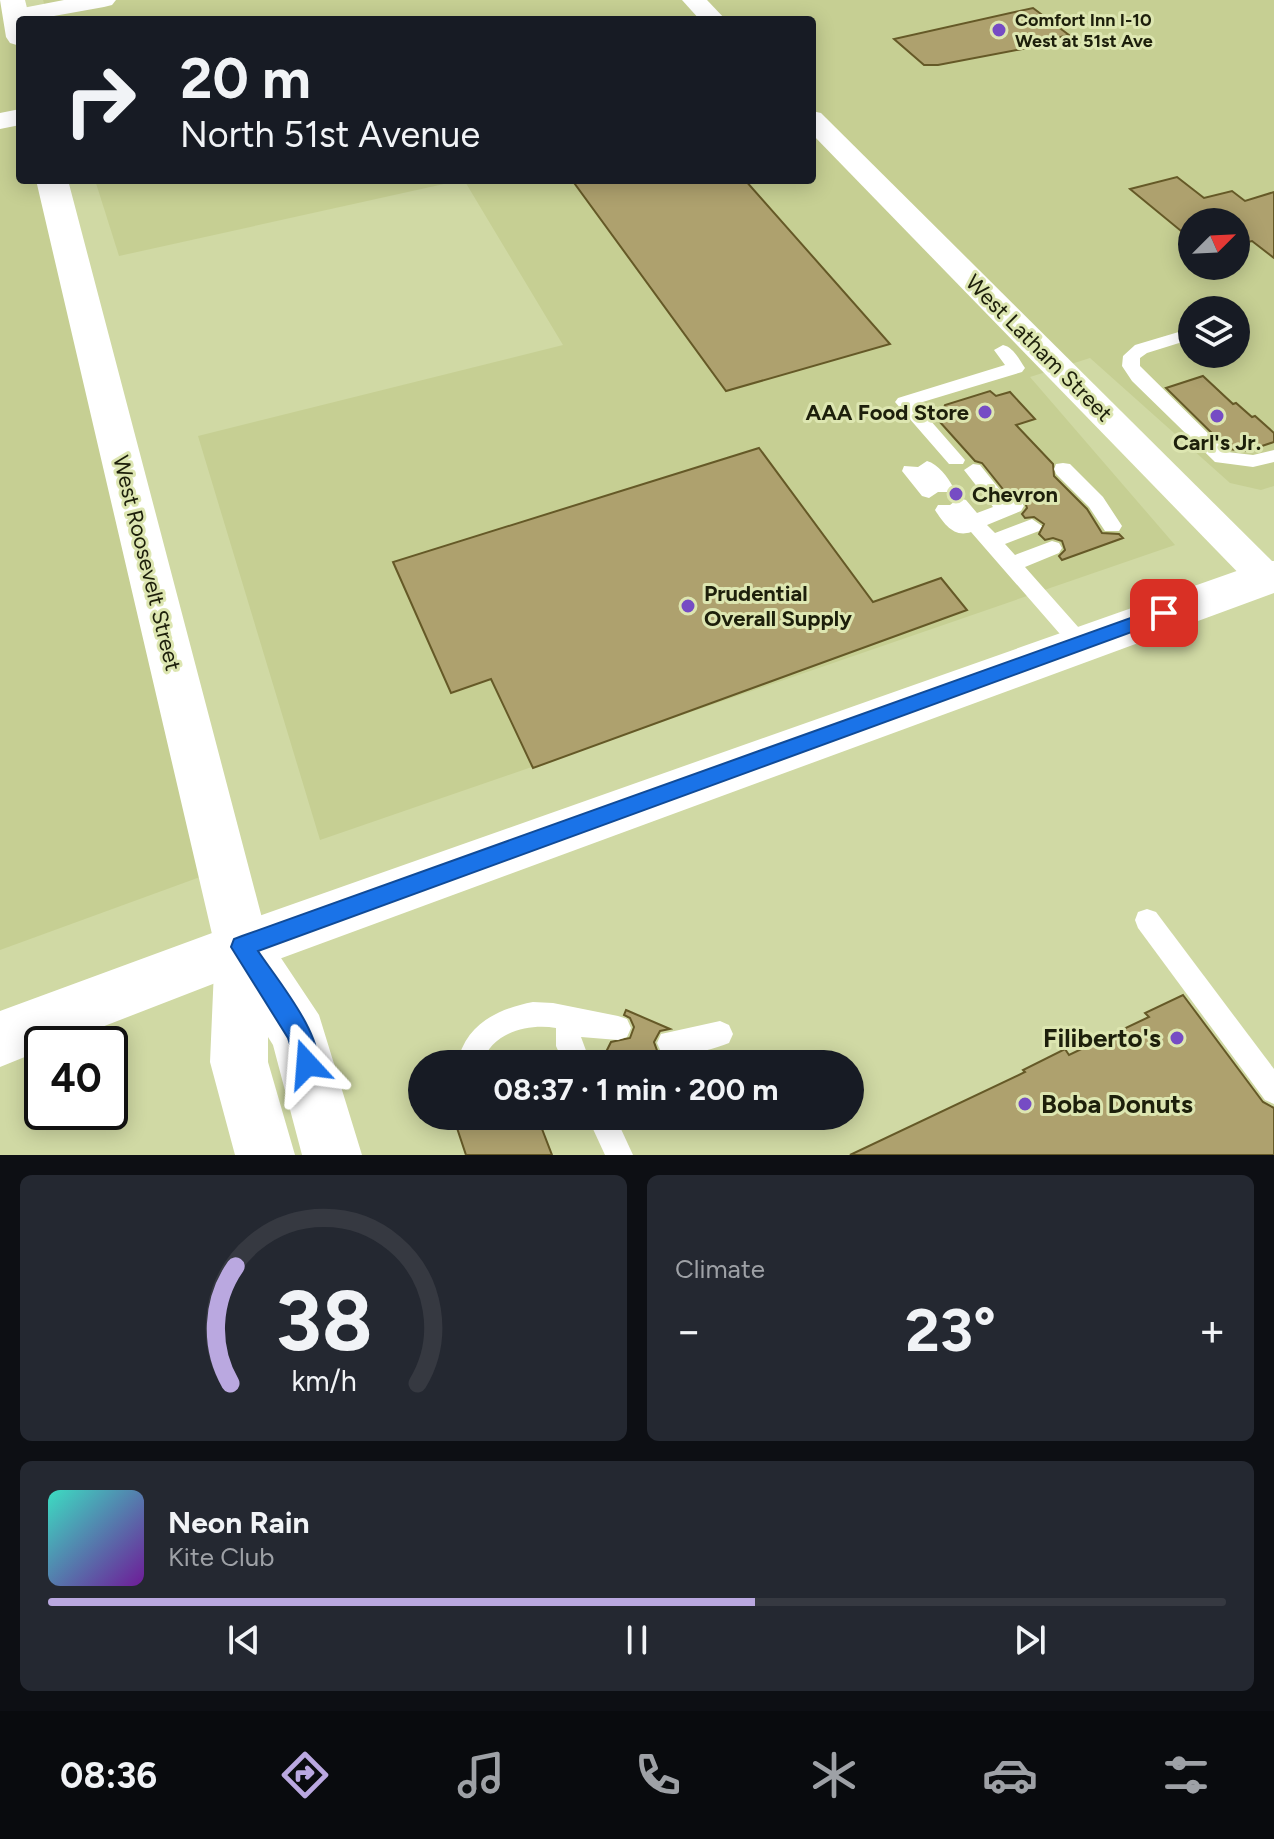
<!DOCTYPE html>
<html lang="en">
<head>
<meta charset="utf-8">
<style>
	body { margin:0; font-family:Figtree,sans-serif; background:#242831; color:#f1f3f6; height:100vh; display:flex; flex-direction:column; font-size:30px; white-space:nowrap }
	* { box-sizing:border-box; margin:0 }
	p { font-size:26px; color:#9ea1a6 }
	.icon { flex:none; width:44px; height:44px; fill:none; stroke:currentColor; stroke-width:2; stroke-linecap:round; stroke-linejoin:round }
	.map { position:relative; height:1155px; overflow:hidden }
	.drawer { display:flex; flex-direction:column; gap:20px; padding:20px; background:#0d0f14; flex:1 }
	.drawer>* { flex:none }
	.top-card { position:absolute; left:16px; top:16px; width:800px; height:168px; border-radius:8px; box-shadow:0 4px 20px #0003; background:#171b24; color:#f1f3f6; overflow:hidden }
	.needle { width:52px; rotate:66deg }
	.fabs { position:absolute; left:1178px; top:208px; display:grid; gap:16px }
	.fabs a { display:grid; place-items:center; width:72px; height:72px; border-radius:50%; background:#171b24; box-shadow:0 4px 20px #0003; font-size:40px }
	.speed { position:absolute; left:24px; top:1026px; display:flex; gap:16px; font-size:40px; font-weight:700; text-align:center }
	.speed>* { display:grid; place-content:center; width:104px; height:104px; border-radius:50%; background:#171b24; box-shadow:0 4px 20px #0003; line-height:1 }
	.speed .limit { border:4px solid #111; border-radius:12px; background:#fff; color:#111 }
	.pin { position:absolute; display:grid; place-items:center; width:68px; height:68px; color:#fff; margin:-34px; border-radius:16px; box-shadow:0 4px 12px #0006 }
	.me { position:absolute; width:88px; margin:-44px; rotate:341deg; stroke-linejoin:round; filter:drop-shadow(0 0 6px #0008) }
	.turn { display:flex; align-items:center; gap:28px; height:168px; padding:0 32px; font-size:36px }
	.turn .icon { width:104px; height:104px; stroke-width:2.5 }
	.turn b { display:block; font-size:56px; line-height:68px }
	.big { font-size:60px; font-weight:700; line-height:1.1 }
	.drawer .card { flex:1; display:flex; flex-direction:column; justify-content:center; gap:12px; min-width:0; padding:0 28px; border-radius:12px; background:#242831 }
	.drawer .dial { align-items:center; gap:0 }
	.dial svg { height:208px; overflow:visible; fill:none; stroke:#363941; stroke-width:7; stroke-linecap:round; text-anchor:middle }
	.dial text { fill:#f1f3f6; stroke:none }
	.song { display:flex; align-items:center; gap:24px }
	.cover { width:96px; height:96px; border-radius:12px; background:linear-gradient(135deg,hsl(170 70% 55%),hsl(280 70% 35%)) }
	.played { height:8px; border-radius:4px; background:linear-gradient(90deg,#baa8e0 60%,#363941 60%) }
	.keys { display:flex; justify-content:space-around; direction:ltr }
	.heat { display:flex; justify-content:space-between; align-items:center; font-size:44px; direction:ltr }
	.drawer .tiles { flex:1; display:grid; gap:20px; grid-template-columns:1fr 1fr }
	.card:last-child { grid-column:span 2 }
	.trip { position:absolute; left:408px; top:1050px; width:456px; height:80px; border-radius:40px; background:#171b24; box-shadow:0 4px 20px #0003; font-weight:700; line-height:80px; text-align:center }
	.tabs { display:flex; height:128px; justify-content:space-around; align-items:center; background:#090b0e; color:#9ea1a6 }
	.tabs .icon { width:56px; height:56px }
	.tabs .selected { color:#baa8e0 }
	.tabs b { font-size:36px; color:#f1f3f6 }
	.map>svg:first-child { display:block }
	.built { fill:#c6cf93; fill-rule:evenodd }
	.building { fill:#aea16e; stroke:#655927; stroke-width:2 }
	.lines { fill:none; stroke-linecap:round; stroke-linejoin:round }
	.service { fill:#fff; fill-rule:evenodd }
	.minor { fill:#fff; fill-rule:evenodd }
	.tertiary { fill:#fff; fill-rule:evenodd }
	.primary { fill:#fff; fill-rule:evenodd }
	.route { fill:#1a73e8; stroke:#114b97; stroke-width:2 }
	.poi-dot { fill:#764cc4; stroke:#dde6b1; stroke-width:3 }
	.labels { text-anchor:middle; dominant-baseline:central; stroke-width:6; stroke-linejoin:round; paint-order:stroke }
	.far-poi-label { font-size:18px; font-weight:bold; fill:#1d1f0b; stroke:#dde6b1; text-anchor:start }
	.street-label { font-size:22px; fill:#1d1f0b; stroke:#dde6b1 }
	.poi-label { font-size:22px; font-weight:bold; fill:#1d1f0b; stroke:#dde6b1; text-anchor:start }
	.near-poi-label { font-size:26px; font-weight:bold; fill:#1d1f0b; stroke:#dde6b1; text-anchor:end }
</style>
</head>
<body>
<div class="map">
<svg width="1274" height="1155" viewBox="0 0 1274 1155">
	<rect width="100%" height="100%" fill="#d0d9a4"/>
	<!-- built -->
	<g class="built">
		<path d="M0 0H11L20 37V180H52L222 869 0 950Z"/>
		<path d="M43 0H1274V486L1261 490 1230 483 1090 358 1030 377 1175 545 320 840 198 436 563 345 464 180H812V20H49ZM1192 222H1236V266H1192ZM1192 310H1236V354H1192Z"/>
		<path d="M95 180H462L119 256Z"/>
	</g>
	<!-- building -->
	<g class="building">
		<path d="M1033 8 1069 35 1039 42 1043 45 938 65H924L894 39Z"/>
		<path d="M1177 177 1204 198 1232 191 1245 201 1274 192V258L1252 241 1236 245V222H1192V240L1130 189Z"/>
		<path d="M572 180H745L890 344 726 391Z"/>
		<path d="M1203 376 1233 404 1236 403 1252 417 1255 416 1274 433V442L1247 451 1228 449 1166 388Z"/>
		<path d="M990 391 996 396 1010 392 1035 419 1016 425 1053 464 1054 476 1087 509 1102 533 1119 534 1123 538 1062 560 1059 556 1065 550 1062 541 1053 538 1045 540 1039 534 1044 524 1034 517 1025 518 1022 514 1027 508 1024 499 1010 498 982 463 975 461 939 421 945 405Z"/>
		<path d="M759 448 873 602 941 578 967 610 533 768 491 679 451 693 393 562Z"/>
		<path d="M1183 995 1263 1102 1274 1108V1155H850L1025 1072 1023 1070 1065 1049 1069 1055 1149 1017 1145 1013Z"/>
		<path d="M626 1010 670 1029 660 1031 654 1042 658 1053 665 1056 662 1064H635L606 1052 611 1042 630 1038 634 1027 630 1018 624 1015Z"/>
		<path d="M453 1116H537L552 1155H466Z"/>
	</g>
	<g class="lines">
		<!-- service -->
		<g class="service">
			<path d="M1192 328V339L1147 353 1140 358V366L1227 452 1253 455 1274 450V462L1253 467 1215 462 1132 381 1122 366 1123 356 1135 345Z"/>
			<path d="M1003 345C1013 347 1019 359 1025 368L1022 372 916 404 965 460 963 464H949L895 402 898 398 1005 365 994 350Z"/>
			<path d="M927 461C938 464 948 477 953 487L951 492H938L929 498 922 496 902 471 904 466 918 467Z"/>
			<path d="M1063 463 1070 464 1103 497 1122 526 1119 531H1105L1089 507 1056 474 1054 469 1056 464Z"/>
			<path d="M973 464 980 465 1009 501H1021L1024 506 1021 511 987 525 995 533 1032 519 1042 526 1039 531 1005 544 1015 555 1052 541 1059 543 1062 548 1059 553 1025 567 1087 637 1090 643 1087 649H1073L971 532C954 538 944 524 935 510L938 505H950L959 498 966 500 977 513 993 507 964 470Z"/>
			<path d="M1147 909 1156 912 1274 1069V1104L1265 1100 1138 928 1135 920 1138 912Z"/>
			<path d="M533 1002 553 1003 618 1016 627 1019 631 1028 627 1037 618 1040 581 1037 591 1064H564L556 1046V1028C528 1023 489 1033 483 1064H457C465 1025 496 1009 533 1002Z"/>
			<path d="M720 1021 729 1025 733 1034 729 1043C711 1050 679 1059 661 1052L657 1043 661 1034Z"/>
			<path d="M587 1116H615L633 1155H605Z"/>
		</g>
		<!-- minor -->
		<g class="minor">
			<path d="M64 0H116L112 5 104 7 15 23 7 21 3 16 7 11Z"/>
			<path d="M682 0H707L726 20H700Z"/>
			<path d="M20 109V125L0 129V113Z"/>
			<path d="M812 111 821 113 1274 563V588L1265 591 1252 587 812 134Z"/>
		</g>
		<!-- tertiary -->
		<g class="tertiary">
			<path d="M0 0H25L30 20H20V46L10 43 6 37Z"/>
			<path d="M36 180H68L267 937 319 1015 362 1155H302L273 1045 268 1037V1062L295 1155H235L210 1062 215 947Z"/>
		</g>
		<!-- primary -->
		<path class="primary" d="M1265 561H1274V593L249 970 58 1044H42V1050L0 1067V1011L242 922Z"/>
	</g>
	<!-- route -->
	<path class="route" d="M1164 606 1170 608 1173 613 1170 618 258 951C275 977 329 1041 316 1072L307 1076 299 1072 288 1038 231 947 234 939 242 936Z"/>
	<!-- markers -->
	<g class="poi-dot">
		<circle cx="999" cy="30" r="8"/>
		<circle cx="985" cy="412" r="8"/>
		<circle cx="1217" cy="416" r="8"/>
		<circle cx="956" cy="494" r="8"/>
		<circle cx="688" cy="606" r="8"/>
		<circle cx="1177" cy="1038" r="8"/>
		<circle cx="1025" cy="1104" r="8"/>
	</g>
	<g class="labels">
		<!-- far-poi labels -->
		<g class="far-poi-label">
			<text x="1015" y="20">Comfort Inn I-10<tspan x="1015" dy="21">West at 51st Ave</tspan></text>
		</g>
		<!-- street labels -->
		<g class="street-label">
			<text transform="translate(1039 348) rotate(45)">West Latham Street</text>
			<text transform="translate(147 563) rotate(76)">West Roosevelt Street</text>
		</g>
		<!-- poi labels -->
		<g class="poi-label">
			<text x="969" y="412" text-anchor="end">AAA Food Store</text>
			<text x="1217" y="442" text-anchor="middle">Carl's Jr.</text>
			<text x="972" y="494">Chevron</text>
			<text x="704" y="593">Prudential<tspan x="704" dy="25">Overall Supply</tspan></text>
		</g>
		<!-- near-poi labels -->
		<g class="near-poi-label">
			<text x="1161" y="1038">Filiberto's</text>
			<text x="1041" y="1104" text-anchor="start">Boba Donuts</text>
		</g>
	</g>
</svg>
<div class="fabs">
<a><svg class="needle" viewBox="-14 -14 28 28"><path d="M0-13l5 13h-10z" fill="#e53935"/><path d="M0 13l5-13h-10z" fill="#9ea1a6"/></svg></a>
<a><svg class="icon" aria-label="layers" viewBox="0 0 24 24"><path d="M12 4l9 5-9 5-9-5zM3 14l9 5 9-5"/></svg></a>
</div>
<div class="speed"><div class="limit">40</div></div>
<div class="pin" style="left:1164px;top:613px;background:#d93025"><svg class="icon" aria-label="arrive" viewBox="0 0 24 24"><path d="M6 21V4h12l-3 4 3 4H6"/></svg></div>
<svg class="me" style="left:307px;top:1064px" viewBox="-20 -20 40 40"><path d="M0-17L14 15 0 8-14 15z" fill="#1a73e8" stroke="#fff" stroke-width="4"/></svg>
<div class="trip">08:37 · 1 min · 200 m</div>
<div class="top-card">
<div class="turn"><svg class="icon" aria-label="right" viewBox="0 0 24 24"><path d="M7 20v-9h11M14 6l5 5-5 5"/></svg><div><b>20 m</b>North 51st Avenue</div></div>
</div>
</div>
<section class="drawer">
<div class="tiles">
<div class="card dial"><svg viewBox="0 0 100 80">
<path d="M14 69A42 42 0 1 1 86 69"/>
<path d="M14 69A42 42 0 0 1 16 24" stroke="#baa8e0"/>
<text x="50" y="56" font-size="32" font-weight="700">38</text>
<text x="50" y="72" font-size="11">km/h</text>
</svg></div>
<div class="card"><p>Climate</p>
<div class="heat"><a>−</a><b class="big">23°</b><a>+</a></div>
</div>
<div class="card">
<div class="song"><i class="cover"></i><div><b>Neon Rain</b><p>Kite Club</p></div></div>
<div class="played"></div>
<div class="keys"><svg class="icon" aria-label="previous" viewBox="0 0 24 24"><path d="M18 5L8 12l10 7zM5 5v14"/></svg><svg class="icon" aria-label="pause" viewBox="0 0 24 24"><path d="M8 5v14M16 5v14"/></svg><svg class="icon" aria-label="next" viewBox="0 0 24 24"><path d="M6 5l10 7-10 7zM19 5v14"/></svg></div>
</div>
</div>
</section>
<nav class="tabs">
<b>08:36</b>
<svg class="icon selected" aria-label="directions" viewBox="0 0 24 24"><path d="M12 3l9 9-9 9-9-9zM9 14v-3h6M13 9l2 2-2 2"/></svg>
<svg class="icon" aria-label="music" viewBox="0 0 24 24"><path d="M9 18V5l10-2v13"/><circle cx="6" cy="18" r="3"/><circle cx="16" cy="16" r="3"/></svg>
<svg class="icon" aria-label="phone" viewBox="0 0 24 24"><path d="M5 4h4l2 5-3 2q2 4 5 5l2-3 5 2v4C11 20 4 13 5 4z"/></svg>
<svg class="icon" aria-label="climate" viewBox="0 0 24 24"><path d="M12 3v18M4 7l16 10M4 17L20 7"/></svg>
<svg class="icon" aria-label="car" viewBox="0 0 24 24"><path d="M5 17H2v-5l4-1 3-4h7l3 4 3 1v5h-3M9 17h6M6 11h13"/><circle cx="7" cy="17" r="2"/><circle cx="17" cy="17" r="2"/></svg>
<svg class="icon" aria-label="filters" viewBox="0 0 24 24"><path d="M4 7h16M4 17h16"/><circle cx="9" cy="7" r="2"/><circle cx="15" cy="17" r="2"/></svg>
</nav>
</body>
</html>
